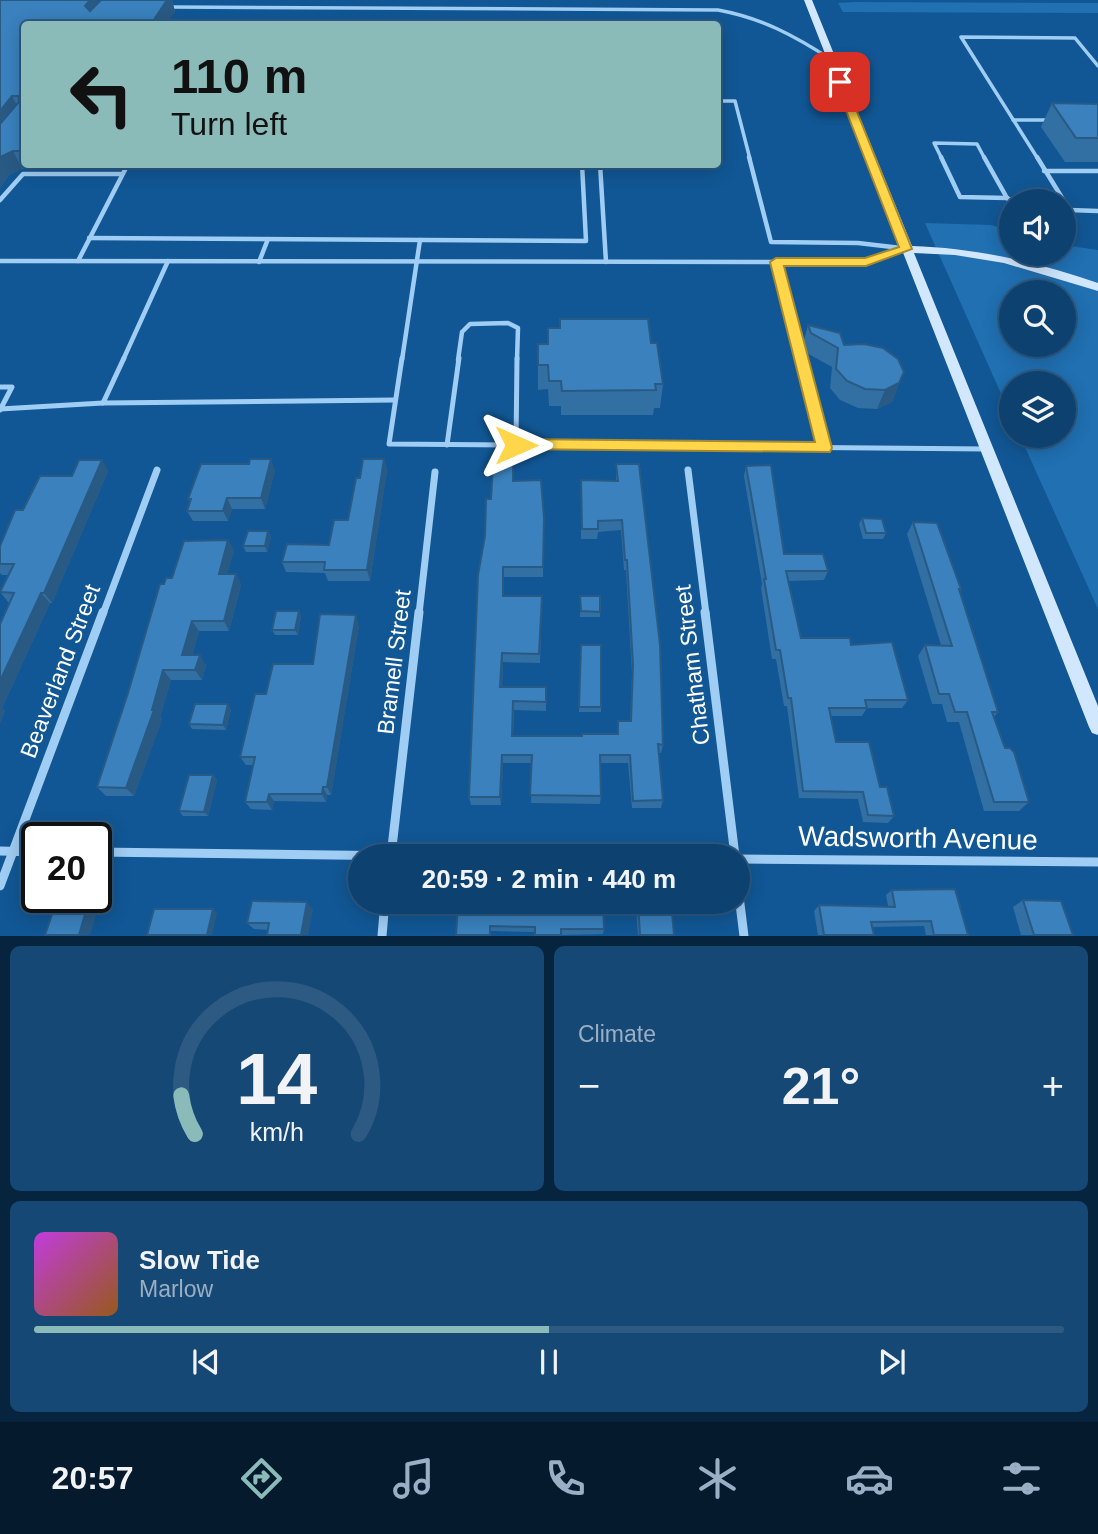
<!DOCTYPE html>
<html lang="en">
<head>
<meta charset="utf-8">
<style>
	body { margin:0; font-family:Helvetica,sans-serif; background:#164875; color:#f1f3f6; height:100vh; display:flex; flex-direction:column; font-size:26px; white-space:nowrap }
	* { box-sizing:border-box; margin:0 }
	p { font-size:23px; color:#9aafc3 }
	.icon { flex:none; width:38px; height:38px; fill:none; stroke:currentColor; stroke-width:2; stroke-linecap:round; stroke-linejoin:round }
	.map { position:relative; height:936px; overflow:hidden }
	.panel { display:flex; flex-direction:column; gap:10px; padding:10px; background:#07243e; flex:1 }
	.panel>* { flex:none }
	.guide { position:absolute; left:21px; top:21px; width:700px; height:147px; border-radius:7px; box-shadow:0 4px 18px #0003,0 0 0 2px #2d5a83; background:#8bbbb9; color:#111; overflow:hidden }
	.buttons { position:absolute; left:999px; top:189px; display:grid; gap:14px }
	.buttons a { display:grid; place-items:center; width:77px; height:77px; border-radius:50%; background:#0d4170; box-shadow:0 4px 18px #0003,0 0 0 2px #2d5a83; font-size:35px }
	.speed { position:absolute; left:21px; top:822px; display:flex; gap:14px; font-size:35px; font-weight:700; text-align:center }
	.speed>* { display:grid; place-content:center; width:91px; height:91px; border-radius:50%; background:#0d4170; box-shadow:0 4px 18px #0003,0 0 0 2px #2d5a83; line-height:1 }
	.speed .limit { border:4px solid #111; border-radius:10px; background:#fff; color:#111 }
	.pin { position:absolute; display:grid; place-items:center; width:60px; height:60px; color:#fff; margin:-30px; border-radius:14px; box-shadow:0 4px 10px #0006 }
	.me { position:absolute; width:77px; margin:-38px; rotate:90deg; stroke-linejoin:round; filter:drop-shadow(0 0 5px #0008) }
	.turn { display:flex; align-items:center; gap:24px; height:147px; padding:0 35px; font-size:32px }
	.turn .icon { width:91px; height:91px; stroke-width:2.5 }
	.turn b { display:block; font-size:49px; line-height:60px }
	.big { font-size:52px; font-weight:700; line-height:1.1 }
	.panel .widget { flex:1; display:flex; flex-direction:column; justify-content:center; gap:10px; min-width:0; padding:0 24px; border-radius:10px; background:#164875 }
	.panel .dial { align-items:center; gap:0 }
	.dial svg { height:182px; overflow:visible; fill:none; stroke:#2d5a83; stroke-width:7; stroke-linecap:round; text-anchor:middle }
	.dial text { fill:#f1f3f6; stroke:none }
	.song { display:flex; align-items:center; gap:21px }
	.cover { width:84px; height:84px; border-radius:10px; background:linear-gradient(135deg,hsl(290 70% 55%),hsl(30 70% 35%)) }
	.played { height:7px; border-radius:4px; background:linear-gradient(90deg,#8bbbb9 50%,#2d5a83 50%) }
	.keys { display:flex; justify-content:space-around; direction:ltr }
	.heat { display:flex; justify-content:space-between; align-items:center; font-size:38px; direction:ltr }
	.panel .tiles { flex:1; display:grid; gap:10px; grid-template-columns:1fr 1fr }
	.widget:last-child { grid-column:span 2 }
	.trip { position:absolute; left:348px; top:844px; width:402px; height:70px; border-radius:35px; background:#0d4170; box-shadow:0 4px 18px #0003,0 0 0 2px #2d5a83; font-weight:700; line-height:70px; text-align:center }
	.dock { display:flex; height:112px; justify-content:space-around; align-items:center; background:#051a2d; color:#9aafc3 }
	.dock .icon { width:49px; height:49px }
	.dock .current { color:#8bbbb9 }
	.dock b { font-size:32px; color:#f1f3f6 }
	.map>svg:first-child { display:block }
	.green { fill:#2070b2; fill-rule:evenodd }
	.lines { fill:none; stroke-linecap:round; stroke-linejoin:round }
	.lane-far2 { stroke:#a0cdf3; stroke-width:3.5 }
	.lane-far1 { stroke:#a0cdf3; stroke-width:4.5 }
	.lane { stroke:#a0cdf3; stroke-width:5 }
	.street-far1 { stroke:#a0cdf3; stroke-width:7 }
	.street { stroke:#a0cdf3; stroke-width:9 }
	.secondary { fill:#d0e7fd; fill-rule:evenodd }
	.wall { fill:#326fa3 }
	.shaded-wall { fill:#295a84 }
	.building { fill:#3a81bd; stroke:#295a84; stroke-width:2 }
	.route { fill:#ffd54a; stroke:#a68a30; stroke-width:2 }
	.labels { text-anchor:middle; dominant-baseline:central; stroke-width:7; stroke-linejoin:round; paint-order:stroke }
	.street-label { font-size:23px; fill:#fff; stroke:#115795 }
	.near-street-label { font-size:28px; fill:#fff; stroke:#115795 }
</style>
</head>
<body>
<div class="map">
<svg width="1098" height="936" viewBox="0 0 1098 936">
	<rect width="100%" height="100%" fill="#115795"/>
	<!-- green -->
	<g class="green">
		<path d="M854 2 1098 3V13L843 12 838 3Z"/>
		<path d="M925 223 991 225 1011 231 1012 254H1064V245L1098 250V609L1020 436H1064V383H1012L1011 416ZM1012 292H1064V345H1012Z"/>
	</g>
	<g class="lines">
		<!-- lane-far2 -->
		<g class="lane-far2">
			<path d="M169 7 718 10C762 18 795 36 832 60"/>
			<path d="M718 101H735L750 159"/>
			<path d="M1013 120H1051"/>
			<path d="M942 159 934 143 977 144 985 159"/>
			<path d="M1038 159 961 37 1075 38 1098 66"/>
		</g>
		<!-- lane-far1 -->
		<g class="lane-far1">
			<path d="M749 157 771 242 858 243 901 248"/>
			<path d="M941 157 960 197 1007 198"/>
			<path d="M984 157 1007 198"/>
			<path d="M1037 157 1064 201"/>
			<path d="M600 164 606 262"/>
			<path d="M1044 171H1098"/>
			<path d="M1007 198 1012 201"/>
			<path d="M0 200 23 174H122"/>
			<path d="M1069 210 1098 211"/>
			<path d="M89 238 586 241 582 164"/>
			<path d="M0 261 866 262 906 249"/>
			<path d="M78 261 128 164"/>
			<path d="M259 262 268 239"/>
			<path d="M777 262 802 360"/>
			<path d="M1019 263 1021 254"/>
			<path d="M123 360 168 261"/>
			<path d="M402 360 420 240"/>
			<path d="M458 360 462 332 470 324 508 323 518 328 517 360"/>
		</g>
		<!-- lane -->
		<g class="lane">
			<path d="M124 358 103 403 395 400"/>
			<path d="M402 358 389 444 987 449"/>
			<path d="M801 358 824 448"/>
			<path d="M0 387H12L0 410"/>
			<path d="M0 409 103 403"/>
			<path d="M447 445 459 358"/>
			<path d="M516 445 517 358"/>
		</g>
		<!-- street-far1 -->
		<g class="street-far1">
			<path d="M688 470 706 614"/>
			<path d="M103 614 157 470"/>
			<path d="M419 614 435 472"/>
		</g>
		<!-- street -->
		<g class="street">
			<path d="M705 612 735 856"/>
			<path d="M0 851 37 852"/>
			<path d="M96 852 411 856"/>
			<path d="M391 856 419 612"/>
			<path d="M738 859 1098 862"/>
			<path d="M0 886 103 612"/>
			<path d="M738 888 744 936"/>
			<path d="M382 936 385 901"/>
		</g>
		<!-- secondary -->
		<path class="secondary" d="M804 0H812L912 246C976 248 1037 262 1098 283V291L1004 263 955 255 914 253 1098 706V735L1092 733 1089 727Z"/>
	</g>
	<!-- wall -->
	<g class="wall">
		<path d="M0 0 99 2 100 0H172L175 12 24 24V164H81L78 169H22L9 175 0 188Z"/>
		<path d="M1052 103 1098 104V162H1065L1041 127Z"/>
		<path d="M808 325 844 345 899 383 892 402 877 409 858 408 840 400 830 388 832 367 805 352 803 344Z"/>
		<path d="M651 343 663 384 660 408H654L653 415H561V406H549L548 389 538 390V344Z"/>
		<path d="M384 459 387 470 370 581H328L325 573 286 572 282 562 329 545 348 520 360 478Z"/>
		<path d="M616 464 663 745 661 753H659L663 800 661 808H632L628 763H601V796L600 804 531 803 532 763H503L501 805H471L469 797 485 536 491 499 514 481 544 518 543 577H504L503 596H542L540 663 503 662 502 687H546V711L514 710 513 736H582L617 734 618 721H630L632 674 626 570H624L621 530 598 532 597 539H581V480L616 481Z"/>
		<path d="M746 466 784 554 828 571 824 580 788 581 801 638 851 645 908 700 902 708H867L862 716H831L836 742 880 787 894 816 888 823 863 822 858 799 799 798 787 706H784L776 659H772L761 588 762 584 744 476Z"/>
		<path d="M275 470 265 509H232L228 521H193L187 511 190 502 188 499Z"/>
		<path d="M108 471 52 603H50L2 708 5 711 0 723V624L9 603 0 592 8 575H2L0 573V546L23 510 72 476Z"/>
		<path d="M862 518 886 533 883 539H863L859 524Z"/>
		<path d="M913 522 961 589 960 591 998 712 994 717 1005 748 1029 802 1019 811H984L959 722H947L942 704H932L918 656 925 645H941L907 534Z"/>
		<path d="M268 531 271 537 267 552H246L243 546Z"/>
		<path d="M228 540 234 551 227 574H236L241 585 229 631H199L192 655 206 665 202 680H171L160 717 162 719 134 796H106L97 787 164 584 172 578Z"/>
		<path d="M580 596 600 612V617H580Z"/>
		<path d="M301 616 298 635H275L272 630Z"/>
		<path d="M359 625 331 795H327L326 802 274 801 272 810 251 809 245 802 253 765H246L240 757 266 694 313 664Z"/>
		<path d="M581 645 601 707V712H579Z"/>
		<path d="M231 709 226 730 192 729 189 724Z"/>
		<path d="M213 775 217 780 208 816H183L179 811Z"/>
		<path d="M892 890 968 935H926L924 926 872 927 874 935H818L814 911 819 905 888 906 886 895Z"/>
		<path d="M1023 900 1073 935H1021L1013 907Z"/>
		<path d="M572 901H603L604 929 603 934 561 935 535 932 491 931 458 903 515 910H572Z"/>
		<path d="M638 902 674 935H638L636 909Z"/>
		<path d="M313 910 268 930 254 929 247 923Z"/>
	</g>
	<!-- shaded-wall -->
	<g class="shaded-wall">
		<path d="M90 0H98L102 10 92 23 85 6Z"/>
		<path d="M167 0H172L175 12 167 24H151Z"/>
		<path d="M12 96 21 114 0 140V111Z"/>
		<path d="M13 151 22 169 9 175 0 188V157Z"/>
		<path d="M899 383 892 402 877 409 885 390Z"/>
		<path d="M271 459 275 470 265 509 261 498Z"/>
		<path d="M384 459 387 470 370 581 367 570Z"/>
		<path d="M102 460 108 471 52 603 44 593Z"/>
		<path d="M227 498 232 509 228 521 223 511Z"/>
		<path d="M268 531 271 537 267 552 265 546Z"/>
		<path d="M228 540 234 551 224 585 219 574Z"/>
		<path d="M236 574 241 585 229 631 224 621Z"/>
		<path d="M41 593 50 603 2 708 5 711 0 723V681Z"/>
		<path d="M299 611 301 616 298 635 295 630Z"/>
		<path d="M356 615 359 625 331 795 327 787Z"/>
		<path d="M192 621 199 631 189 665 182 655Z"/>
		<path d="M502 653 503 662 501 696 500 687Z"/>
		<path d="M200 655 206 665 202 680 195 670Z"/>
		<path d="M163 670 171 680 160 717 162 719 134 796 126 788 152 710Z"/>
		<path d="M228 704 231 709 226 730 223 725Z"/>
		<path d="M502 755 503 763 501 805 500 797Z"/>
		<path d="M213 775 217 780 208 816 204 812Z"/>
		<path d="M323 787 327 795 326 802 322 794Z"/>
		<path d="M269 794 274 801 272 810 267 802Z"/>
		<path d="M89 900 99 906 90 935H79Z"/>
		<path d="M307 902 313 910 308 935H301Z"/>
		<path d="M213 909 217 913 212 935H207Z"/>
	</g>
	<!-- building -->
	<g class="building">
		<path d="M0 0H90L85 6 90 11 101 0H167L151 24H24V151H13L0 157V124L19 102V96H12L0 111Z"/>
		<path d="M1052 103 1098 104V138H1076Z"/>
		<path d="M560 319H648L651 343H657L663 384H655L656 390 562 391 561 381H549L548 365H538V344H548V328H560Z"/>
		<path d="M808 325 840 333 844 345 864 344 883 348 898 359 904 372 899 383 885 390 865 389 847 381 836 369 838 348 811 333Z"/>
		<path d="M250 459H271L261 498H227L223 511H187L191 499H188L201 464H249Z"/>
		<path d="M363 459H384L367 570H324L325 562H282L287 544 329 545 334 520H348L356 478H360Z"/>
		<path d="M79 460H102L44 593H41L0 681V624L14 593 0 592 14 564H0V546L15 510H23L40 476H72Z"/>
		<path d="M493 464H513V481L541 480 544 518 543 567H503V596H542L539 654 502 653 500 687H546V702L513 701 512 736H582V734H618V721H631L633 665 627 560H625L622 520 598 521V529H582L581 480 618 481 616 464H639L660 645 663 745 658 744 663 800 633 801 630 755H600L601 796 530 795 532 755H502L500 797H469L478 575 485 536 486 499H491Z"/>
		<path d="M771 465 784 554H823L828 571H786L801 638H850L851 645 892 642 908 700H865L867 708H829L836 742H869L880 787H887L894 816 868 815 863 792 803 791 791 698H788L780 650H776L764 579H766L746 466Z"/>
		<path d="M862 518 882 519 886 533H866Z"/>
		<path d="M913 522 937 523 961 589H959L998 712H992L1005 748H1010L1014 752 1029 802H994L967 712H955L949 694H939L925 645 952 646Z"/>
		<path d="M248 531H268L265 546H243Z"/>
		<path d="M228 540 219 574H236L224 621H192L182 655H200L195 670H163L152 710H154L126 788 97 787 128 693 160 584H164L166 578H172L184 541Z"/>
		<path d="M580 596H600V612L581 611Z"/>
		<path d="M276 611H299L295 630H272Z"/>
		<path d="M320 614 356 615 327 787H323L322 794H269L267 802H245L255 757H240L255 694H266L273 664H313Z"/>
		<path d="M581 645H601V707H579Z"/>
		<path d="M195 704H228L223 725 189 724Z"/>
		<path d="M189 775H213L204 812 179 811Z"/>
		<path d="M955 889 968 935H934L931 921 871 922 874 935H824L819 905 895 907 892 890Z"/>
		<path d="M57 900H89L79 935H45Z"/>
		<path d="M1023 900 1061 901 1073 935H1034Z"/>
		<path d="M252 901 307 902 301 935H267L269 923H247Z"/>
		<path d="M572 901H603L604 929H561V935H535V927L490 926V935H456L458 903 514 904V910H573Z"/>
		<path d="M638 902H671L674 935H640Z"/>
		<path d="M154 909H213L207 935H147Z"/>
	</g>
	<!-- route -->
	<path class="route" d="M840 79 845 82 912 249 866 266H784L832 448 830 452 510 449 508 445 510 441 516 439 815 442 770 262 776 258H865L899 247 835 82Z"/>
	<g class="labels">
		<!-- street labels -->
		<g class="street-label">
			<text transform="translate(394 662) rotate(-83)">Bramell Street</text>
			<text transform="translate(692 665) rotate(-97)">Chatham Street</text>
			<text transform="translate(60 671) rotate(-69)">Beaverland Street</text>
		</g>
		<!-- near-street labels -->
		<g class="near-street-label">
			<text transform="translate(918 838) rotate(1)">Wadsworth Avenue</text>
		</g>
	</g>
</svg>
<div class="buttons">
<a><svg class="icon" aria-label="sound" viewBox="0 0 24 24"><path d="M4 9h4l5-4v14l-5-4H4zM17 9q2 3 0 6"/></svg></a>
<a><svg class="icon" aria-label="search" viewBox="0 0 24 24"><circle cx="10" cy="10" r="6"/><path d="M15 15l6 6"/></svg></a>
<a><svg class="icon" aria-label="layers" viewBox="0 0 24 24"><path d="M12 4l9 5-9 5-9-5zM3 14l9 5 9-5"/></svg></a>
</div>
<div class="speed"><div class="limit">20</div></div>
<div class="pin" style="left:840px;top:82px;background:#d93025"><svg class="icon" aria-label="arrive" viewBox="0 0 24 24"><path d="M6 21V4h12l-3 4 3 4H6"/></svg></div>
<svg class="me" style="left:516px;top:445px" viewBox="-20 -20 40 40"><path d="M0-17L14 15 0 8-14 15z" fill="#ffd54a" stroke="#fff" stroke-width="4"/></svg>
<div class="trip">20:59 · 2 min · 440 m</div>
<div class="guide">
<div class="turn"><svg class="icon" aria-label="left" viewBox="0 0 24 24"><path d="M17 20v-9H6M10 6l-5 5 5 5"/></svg><div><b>110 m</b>Turn left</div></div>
</div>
</div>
<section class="panel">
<div class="tiles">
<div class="widget dial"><svg viewBox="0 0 100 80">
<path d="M14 69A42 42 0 1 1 86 69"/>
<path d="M14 69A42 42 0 0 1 8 52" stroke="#8bbbb9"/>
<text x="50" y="56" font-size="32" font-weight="700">14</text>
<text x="50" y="72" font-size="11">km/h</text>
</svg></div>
<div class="widget"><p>Climate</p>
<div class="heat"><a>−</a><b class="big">21°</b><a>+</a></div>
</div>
<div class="widget">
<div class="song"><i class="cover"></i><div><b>Slow Tide</b><p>Marlow</p></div></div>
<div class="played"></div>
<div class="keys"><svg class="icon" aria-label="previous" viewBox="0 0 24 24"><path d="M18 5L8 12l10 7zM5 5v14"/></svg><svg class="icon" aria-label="pause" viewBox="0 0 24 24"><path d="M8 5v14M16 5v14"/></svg><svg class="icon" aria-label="next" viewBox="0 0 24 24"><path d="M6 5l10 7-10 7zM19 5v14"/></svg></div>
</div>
</div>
</section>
<nav class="dock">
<b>20:57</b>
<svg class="icon current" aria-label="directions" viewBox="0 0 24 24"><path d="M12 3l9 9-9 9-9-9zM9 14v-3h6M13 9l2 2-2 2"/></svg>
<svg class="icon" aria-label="music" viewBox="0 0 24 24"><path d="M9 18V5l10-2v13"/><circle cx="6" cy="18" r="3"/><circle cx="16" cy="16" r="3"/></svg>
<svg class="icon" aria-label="phone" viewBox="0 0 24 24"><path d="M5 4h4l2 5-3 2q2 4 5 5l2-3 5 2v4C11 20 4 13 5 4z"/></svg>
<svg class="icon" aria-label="climate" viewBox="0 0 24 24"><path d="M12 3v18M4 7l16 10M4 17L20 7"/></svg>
<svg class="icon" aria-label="car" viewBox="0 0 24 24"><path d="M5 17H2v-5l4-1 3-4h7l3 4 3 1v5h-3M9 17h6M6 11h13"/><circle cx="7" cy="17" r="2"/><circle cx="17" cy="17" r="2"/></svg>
<svg class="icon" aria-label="filters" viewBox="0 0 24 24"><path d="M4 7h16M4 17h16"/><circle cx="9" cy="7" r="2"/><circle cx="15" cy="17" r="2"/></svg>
</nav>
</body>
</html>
